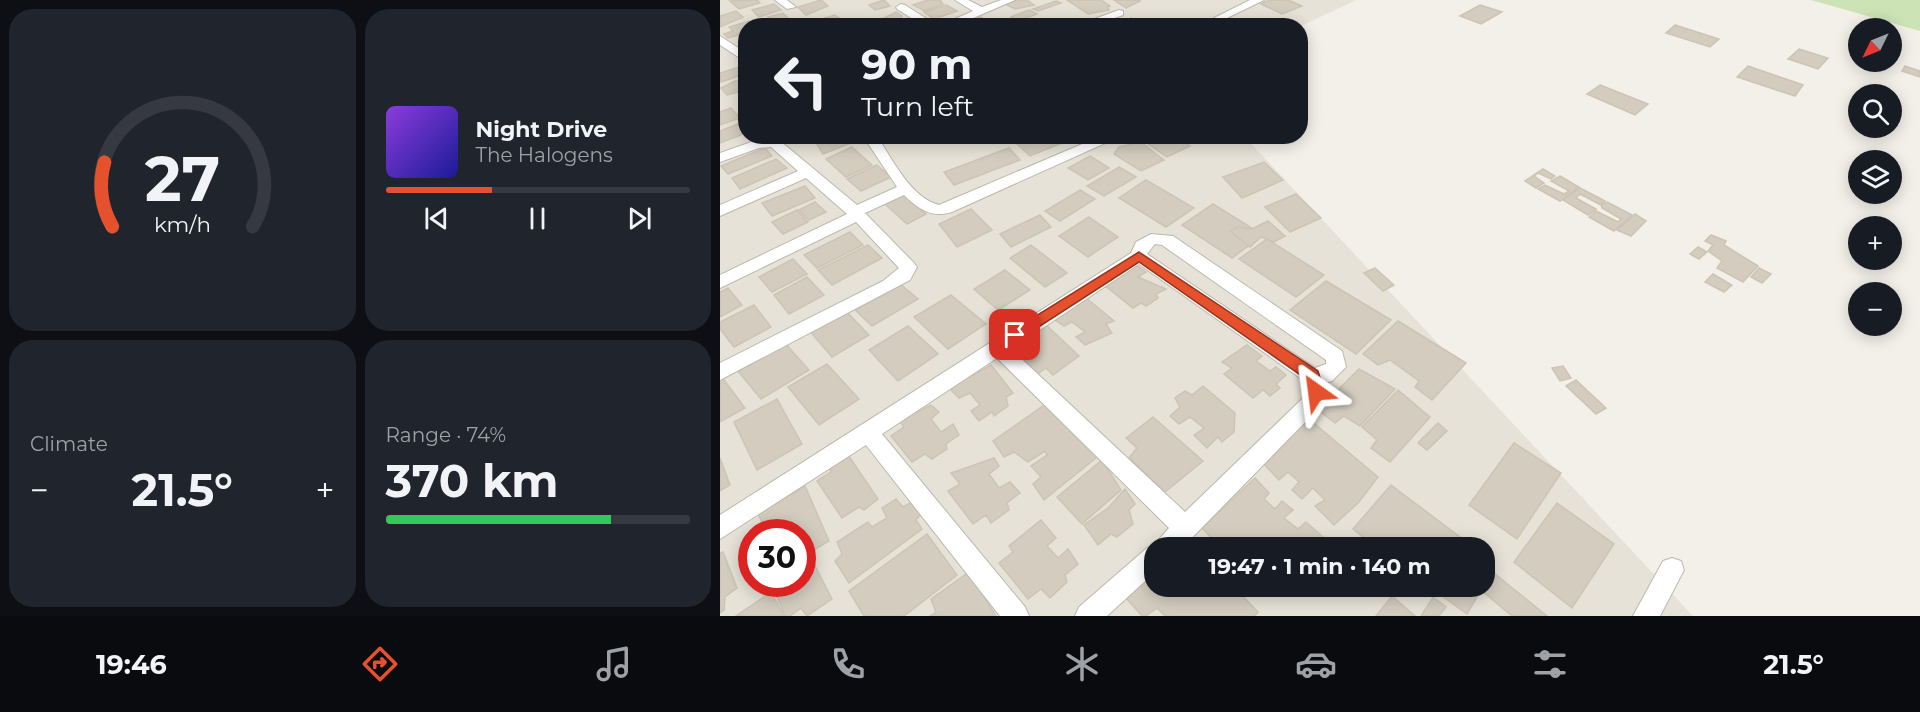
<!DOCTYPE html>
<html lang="en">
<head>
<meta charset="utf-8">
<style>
	body { margin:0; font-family:Montserrat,sans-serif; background:#20242c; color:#f1f3f6; height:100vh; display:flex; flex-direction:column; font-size:22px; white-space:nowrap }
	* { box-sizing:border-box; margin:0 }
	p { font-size:20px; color:#9ea1a6 }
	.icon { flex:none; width:33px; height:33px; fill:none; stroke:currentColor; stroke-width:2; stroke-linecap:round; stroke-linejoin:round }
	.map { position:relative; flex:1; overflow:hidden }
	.details { display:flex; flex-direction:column; gap:9px; padding:9px; background:#0d0f14; width:720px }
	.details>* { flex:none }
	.hud { position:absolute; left:18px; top:18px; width:570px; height:126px; border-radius:24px; box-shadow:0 3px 15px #0003; background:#171b24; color:#f1f3f6; overflow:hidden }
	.needle { width:39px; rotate:227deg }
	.tools { position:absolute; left:1128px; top:18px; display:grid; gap:12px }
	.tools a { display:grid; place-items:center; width:54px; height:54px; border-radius:50%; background:#171b24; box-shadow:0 3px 15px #0003; font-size:30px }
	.speed { position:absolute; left:18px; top:519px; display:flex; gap:12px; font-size:30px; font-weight:700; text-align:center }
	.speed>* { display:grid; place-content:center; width:78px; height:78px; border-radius:50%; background:#171b24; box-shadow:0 3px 15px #0003; line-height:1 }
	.speed .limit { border:9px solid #d22; background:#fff; color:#111 }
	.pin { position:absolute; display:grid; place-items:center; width:51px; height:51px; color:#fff; margin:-26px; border-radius:12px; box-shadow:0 3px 9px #0006 }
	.me { position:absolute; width:66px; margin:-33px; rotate:329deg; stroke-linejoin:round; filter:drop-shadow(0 0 4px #0008) }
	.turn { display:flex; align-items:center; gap:21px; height:126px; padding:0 24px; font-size:27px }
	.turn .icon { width:78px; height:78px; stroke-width:2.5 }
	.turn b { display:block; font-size:42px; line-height:51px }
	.big { font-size:45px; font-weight:700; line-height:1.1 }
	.details .tile { flex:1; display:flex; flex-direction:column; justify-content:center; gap:9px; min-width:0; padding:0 21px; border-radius:24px; background:#20242c }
	.details .dial { align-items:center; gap:0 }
	.dial svg { height:156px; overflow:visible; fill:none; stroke:#363941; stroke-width:7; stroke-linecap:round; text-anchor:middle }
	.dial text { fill:#f1f3f6; stroke:none }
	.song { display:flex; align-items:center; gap:18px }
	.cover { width:72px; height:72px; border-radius:9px; background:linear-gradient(135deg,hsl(270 70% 55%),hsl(240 70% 35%)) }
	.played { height:6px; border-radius:3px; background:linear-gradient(90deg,#e5502d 35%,#363941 35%) }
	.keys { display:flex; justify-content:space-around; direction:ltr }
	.heat { display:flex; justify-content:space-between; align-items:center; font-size:33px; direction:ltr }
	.charge { height:9px; border-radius:4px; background:linear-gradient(90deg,#34c759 74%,#363941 0) }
	.details .tiles { flex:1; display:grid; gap:9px; grid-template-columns:repeat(2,1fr) }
	.trip { position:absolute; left:424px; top:537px; width:351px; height:60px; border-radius:24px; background:#171b24; box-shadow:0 3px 15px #0003; font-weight:700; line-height:60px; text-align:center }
	.dock { display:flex; height:96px; justify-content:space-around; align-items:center; background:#090b0e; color:#9ea1a6 }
	.dock .icon { width:42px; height:42px }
	.dock .on { color:#e5502d }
	.dock b { font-size:27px; color:#f1f3f6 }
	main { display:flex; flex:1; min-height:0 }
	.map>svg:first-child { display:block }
	.residential { fill:#e6e2d7; fill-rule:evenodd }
	.green { fill:#cce3b5 }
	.building { fill:#d3ccbf; stroke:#cdc4b3; stroke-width:1.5 }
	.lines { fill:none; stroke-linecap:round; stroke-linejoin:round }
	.minor-casing { stroke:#bdb8ac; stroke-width:2 }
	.minor { fill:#fff; fill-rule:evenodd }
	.route { fill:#e5502d; stroke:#95341d; stroke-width:1.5 }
</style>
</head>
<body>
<main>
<section class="details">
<div class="tiles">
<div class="tile dial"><svg viewBox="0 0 100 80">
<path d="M14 69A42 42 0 1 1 86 69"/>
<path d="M14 69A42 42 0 0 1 10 36" stroke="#e5502d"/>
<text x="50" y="56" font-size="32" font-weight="700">27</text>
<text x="50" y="72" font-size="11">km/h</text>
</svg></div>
<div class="tile">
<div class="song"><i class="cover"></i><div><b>Night Drive</b><p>The Halogens</p></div></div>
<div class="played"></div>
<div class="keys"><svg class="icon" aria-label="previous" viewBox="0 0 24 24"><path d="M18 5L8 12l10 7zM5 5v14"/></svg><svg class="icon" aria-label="pause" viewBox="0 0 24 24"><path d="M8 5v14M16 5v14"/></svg><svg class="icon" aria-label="next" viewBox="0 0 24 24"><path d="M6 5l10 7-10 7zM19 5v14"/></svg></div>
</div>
<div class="tile"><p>Climate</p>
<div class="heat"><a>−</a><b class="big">21.5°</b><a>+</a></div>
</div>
<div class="tile"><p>Range · 74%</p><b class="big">370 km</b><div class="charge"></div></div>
</div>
</section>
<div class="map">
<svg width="1200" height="616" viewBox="0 0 1200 616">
	<rect width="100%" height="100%" fill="#f2f0e8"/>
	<!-- residential -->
	<path class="residential" d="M0 0H636L581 26H26V136L525 137 973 616H0ZM32 532H82V584H32ZM435 548H765V586H435Z"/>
	<!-- green -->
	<path class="green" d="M1091 0H1200V31Z"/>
	<!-- building -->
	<g class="building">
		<path d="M37 0 40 3 19 9 10 1Z"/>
		<path d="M101 0 108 6 86 15 78 7Z"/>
		<path d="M164 0 170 6 155 10 149 5Z"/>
		<path d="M208 0H220L223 4 205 11 193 5Z"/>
		<path d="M297 0H307L314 5 295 9 285 4Z"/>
		<path d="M347 0H381L390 6 387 7 389 10 368 14Z"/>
		<path d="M394 0H419L420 1 406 8Z"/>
		<path d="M549 0H568L582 6 562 14 541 4Z"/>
		<path d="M336 1 341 3 318 11 313 9Z"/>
		<path d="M54 4 61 10 39 17 32 10Z"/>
		<path d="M226 5 237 11 214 19 204 12Z"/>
		<path d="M760 5 782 12 761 24 740 16Z"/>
		<path d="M309 10 317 14 299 21 291 17Z"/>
		<path d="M16 11 23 17 0 27V16Z"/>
		<path d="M176 12 182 16 181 19 165 26 158 21Z"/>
		<path d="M63 13 69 19 58 22 48 17Z"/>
		<path d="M115 15 122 20 105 25 98 20Z"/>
		<path d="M261 17 270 23 258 26 250 20Z"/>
		<path d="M411 18 423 26H390Z"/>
		<path d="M193 20 199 25H168L179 21Z"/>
		<path d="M29 21 33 26H26V33L8 38 4 34 13 31 9 27Z"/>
		<path d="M955 25 999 39 990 47 946 33Z"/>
		<path d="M1079 49 1108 58 1098 69 1068 59Z"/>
		<path d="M1028 66 1083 85 1075 96 1017 77Z"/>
		<path d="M1185 66 1200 71V77L1182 71Z"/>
		<path d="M19 67 25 74 1 82 0 73Z"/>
		<path d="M26 80V90L18 92 7 95 1 88 15 81Z"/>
		<path d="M880 85 928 104 915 115 867 94Z"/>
		<path d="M11 108 20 118 0 125V112Z"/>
		<path d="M18 124 26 133 0 143V131Z"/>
		<path d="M92 136H132L136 141 103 154Z"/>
		<path d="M310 136H335L342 143 310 156 296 143Z"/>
		<path d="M432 136H456L470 146 447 157 424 141Z"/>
		<path d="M421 142 444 160 421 171 394 154 399 147Z"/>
		<path d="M132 147 152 165 126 177 106 159Z"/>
		<path d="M45 148 52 156 8 174 1 166Z"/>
		<path d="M289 148 300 160 234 185 224 172Z"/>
		<path d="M370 156 389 168 368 180 348 168Z"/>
		<path d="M56 159 67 168 20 189 12 178Z"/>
		<path d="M544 162 563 180 522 198 503 177Z"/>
		<path d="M157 165 171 177 141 191 127 179Z"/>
		<path d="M399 167 416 177 384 196 367 186Z"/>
		<path d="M823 169 835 176 831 179 818 173 814 176 824 183 816 188 805 181Z"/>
		<path d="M840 176 859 187 840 201 818 189 825 185 844 194 849 191 831 181Z"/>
		<path d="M426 180 474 208 446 227 399 198Z"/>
		<path d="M85 186 95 198 52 216 42 203Z"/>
		<path d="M860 188 885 201 881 205 860 194 856 198 876 209 868 215 843 200Z"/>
		<path d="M360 190 375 199 340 221 325 211Z"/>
		<path d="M184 194 206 214 187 224 165 204Z"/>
		<path d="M576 194 601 218 570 232 545 207Z"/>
		<path d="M95 202 106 212 89 220 79 210Z"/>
		<path d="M887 202 912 215 894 231 869 217 876 211 898 222 901 219 882 208 881 205Z"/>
		<path d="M493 204 543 235 512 258 462 225Z"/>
		<path d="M251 209 272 230 237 247 219 224Z"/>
		<path d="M77 210 88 222 63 234 52 222Z"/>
		<path d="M915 214 926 221 911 236 897 230Z"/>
		<path d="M320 215 331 227 291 247 280 234Z"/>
		<path d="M369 217 398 237 368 257 339 236Z"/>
		<path d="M548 221 565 236 554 242 541 237 530 247 510 231 518 227 532 229Z"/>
		<path d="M130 232 143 245 97 268 84 255Z"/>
		<path d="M991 235 1006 241 1004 245 1038 266 1023 282 997 268 1002 261 988 251 993 245 985 241Z"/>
		<path d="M547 239 604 275 576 297 519 259Z"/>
		<path d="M148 245 162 258 112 285 98 270Z"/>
		<path d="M311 245 347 273 325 287 290 258Z"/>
		<path d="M978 247 987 252 979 259 970 254Z"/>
		<path d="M73 259 87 274 52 292 39 277Z"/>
		<path d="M412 262 426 272 418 277 446 289 436 294 438 298 426 306 421 303 413 308 379 281Z"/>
		<path d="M655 268 674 285 663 291 644 273Z"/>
		<path d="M1039 268 1051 274 1042 283 1031 277Z"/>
		<path d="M285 270 310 290 278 310 254 289Z"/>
		<path d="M993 274 1012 285 1004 292 985 282Z"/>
		<path d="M87 277 104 295 69 314 54 295Z"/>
		<path d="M606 281 671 320 636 354 570 310Z"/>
		<path d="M180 284 198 299 152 326 135 310Z"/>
		<path d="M8 288 22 305 0 317V292Z"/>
		<path d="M231 295 266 324 228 349 194 317Z"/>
		<path d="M365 297 394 321 386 324 392 333 365 345 356 337 365 332 352 322 344 326 333 319Z"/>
		<path d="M34 305 51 327 14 347 0 329V322Z"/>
		<path d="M124 309 149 335 112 357 88 329Z"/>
		<path d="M678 321 746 363 712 400 695 387 699 381 670 360 658 365 643 354Z"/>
		<path d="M324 323 359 356 333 375 326 368 317 374 294 354 302 348 298 340Z"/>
		<path d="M188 326 218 354 178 381 149 350Z"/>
		<path d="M64 342 89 370 41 399 17 370Z"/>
		<path d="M527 345 542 356 536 361 550 371 556 367 566 375 556 384 560 388 550 396 543 390 533 398 504 374 512 368 502 362Z"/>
		<path d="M107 364 139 399 99 425 68 387Z"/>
		<path d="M271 365 293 393 286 397 288 406 274 416 272 412 259 421 251 411 260 405 250 393 239 398 229 388Z"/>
		<path d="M843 366 851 378 840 381 832 368Z"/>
		<path d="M639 369 675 389 640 426 624 416 615 423 598 410Z"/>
		<path d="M1 376 25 408 0 422V377Z"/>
		<path d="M856 380 886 408 876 414 846 386Z"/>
		<path d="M483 386 515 413 514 432 502 442 498 437 487 448 474 435 484 428 470 417 459 424 450 416 460 407 455 398 465 391 472 395Z"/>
		<path d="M678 390 710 417 670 462 651 448 657 440 642 427Z"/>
		<path d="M57 399 82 444 37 470 14 422Z"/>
		<path d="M330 401 381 454 324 500 313 484 321 477 311 466 327 455 325 451 308 462 294 452 284 457 273 441Z"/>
		<path d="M211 405 219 412 211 419 221 432 233 424 239 435 226 444 227 449 212 459 205 454 192 462 171 436 184 427 177 418 193 409 198 412Z"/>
		<path d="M433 417 483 461 445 492 409 458 417 448 406 438Z"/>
		<path d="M589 419 658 477 639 502 614 525 595 506 605 500 593 488 582 499 572 490 579 482 568 472 559 480 541 461Z"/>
		<path d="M718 423 727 431 707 450 698 443Z"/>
		<path d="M794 443 841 473 797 539 749 505Z"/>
		<path d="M126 452 158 499 144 510 139 507 122 518 97 481 111 472 109 465Z"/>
		<path d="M0 458 10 485 0 491Z"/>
		<path d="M274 458 279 466 269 474 279 488 290 482 300 493 287 503 289 510 271 523 266 515 253 524 228 491 240 484 231 473Z"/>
		<path d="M382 460 401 490 362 524 337 497Z"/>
		<path d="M535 478 549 493 544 499 555 509 562 501 573 510 564 518 578 529 586 522 603 537 595 548H518L507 537 497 544 482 528Z"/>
		<path d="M671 485 744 540 738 548H656L633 529Z"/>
		<path d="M85 486 109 541 82 557V532H46L38 513Z"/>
		<path d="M405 489 415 504 409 510 413 524 397 537 391 534 378 545 364 525 388 508Z"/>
		<path d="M176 499 183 507 192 502 201 514 196 520 202 529 129 583 115 561 122 554 117 542 148 522 152 527 167 518 162 508Z"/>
		<path d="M837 503 894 544 852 608 794 562Z"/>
		<path d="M321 520 336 538 327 546 338 558 348 549 358 564 345 575 347 582 330 598 321 589 308 599 279 563 293 552 289 546Z"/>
		<path d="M207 534 237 575 184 616H144L129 591Z"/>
		<path d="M3 552 17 588 5 597 4 610 0 613V553Z"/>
		<path d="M92 560 112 599 87 616 81 608 70 616H65L53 587 58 584H82V566Z"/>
		<path d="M765 566 827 616H792L756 586H765Z"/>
		<path d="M435 571V586H513L538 612 535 616H445L437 608 426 616H422L406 598Z"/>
		<path d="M249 572 276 616H210L216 612 211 599Z"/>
		<path d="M542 586H561L551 596Z"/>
		<path d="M722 586H752L760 592 747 614 718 593Z"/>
		<path d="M51 592 64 616H16Z"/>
		<path d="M672 596 695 616H656Z"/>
		<path d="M713 597 726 607 719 616H701Z"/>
	</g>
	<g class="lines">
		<defs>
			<g id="minor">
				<path d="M55 0H67L76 7 67 9Z"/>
				<path d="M235 0H248L262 7 281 0H295L235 26H219L253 11Z"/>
				<path d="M530 0H544L503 20 494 18Z"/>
				<path d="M181 4 185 5 218 26H204L177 9 176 7Z"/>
				<path d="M399 10 403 11V15L372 26H355Z"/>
				<path d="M0 36 26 53V62L0 45Z"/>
				<path d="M143 136H157C172 159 191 198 219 205L381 136H401L232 212C212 218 199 210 184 195L145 213 194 263 197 267 190 280 0 380V363L163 281 179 268 136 222 0 288V275L127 214 86 178 0 216V205L78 171 51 147 39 148 0 162V153L37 140H59L137 205 177 187Z"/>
				<path d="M431 234 453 236 622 351 626 367 612 381 604 383 606 392 596 411 462 548H435V572L387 616H355L359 607 427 548 435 544 449 528 277 358 162 434 305 607 309 616H280L146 445 0 539V515L411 253 416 242ZM435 244 442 245 606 360V364L595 368 427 254ZM419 264 583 380 586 392 582 399 465 512 291 349Z"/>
				<path d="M952 558 961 561 964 570 940 616H913L943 561Z"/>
			</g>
		</defs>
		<!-- minor casing -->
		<use href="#minor" class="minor-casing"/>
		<!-- minor -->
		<use href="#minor" class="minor"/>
	</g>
	<!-- route -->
	<path class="route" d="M419 252 598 371 604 392 602 397H591L586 379 419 262 300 339H290V332Z"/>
</svg>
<div class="tools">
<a><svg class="needle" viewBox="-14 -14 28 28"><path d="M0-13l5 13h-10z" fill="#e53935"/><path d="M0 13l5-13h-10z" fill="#9ea1a6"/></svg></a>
<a><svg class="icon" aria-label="search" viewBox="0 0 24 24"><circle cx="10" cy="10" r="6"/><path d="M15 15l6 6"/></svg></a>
<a><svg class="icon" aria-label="layers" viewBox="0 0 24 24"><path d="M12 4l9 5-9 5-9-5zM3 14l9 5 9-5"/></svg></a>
<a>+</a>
<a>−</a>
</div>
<div class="speed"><div class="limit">30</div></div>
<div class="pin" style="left:295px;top:335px;background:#d93025"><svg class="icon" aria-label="arrive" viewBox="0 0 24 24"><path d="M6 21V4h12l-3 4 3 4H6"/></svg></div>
<svg class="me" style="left:596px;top:392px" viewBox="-20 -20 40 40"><path d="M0-17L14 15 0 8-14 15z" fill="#e5502d" stroke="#fff" stroke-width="4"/></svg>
<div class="trip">19:47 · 1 min · 140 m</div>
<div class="hud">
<div class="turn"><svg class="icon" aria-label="left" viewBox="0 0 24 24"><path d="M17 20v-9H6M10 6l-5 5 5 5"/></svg><div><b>90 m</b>Turn left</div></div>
</div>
</div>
</main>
<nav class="dock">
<b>19:46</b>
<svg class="icon on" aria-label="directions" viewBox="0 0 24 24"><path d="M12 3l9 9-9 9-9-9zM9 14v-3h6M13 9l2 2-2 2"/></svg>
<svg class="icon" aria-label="music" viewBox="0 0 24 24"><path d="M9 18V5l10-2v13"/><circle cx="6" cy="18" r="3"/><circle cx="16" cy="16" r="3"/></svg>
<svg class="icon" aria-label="phone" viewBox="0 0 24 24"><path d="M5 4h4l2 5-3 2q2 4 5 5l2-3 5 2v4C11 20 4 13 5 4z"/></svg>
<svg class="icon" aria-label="climate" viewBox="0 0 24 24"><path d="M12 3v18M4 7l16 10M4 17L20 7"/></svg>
<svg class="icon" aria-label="car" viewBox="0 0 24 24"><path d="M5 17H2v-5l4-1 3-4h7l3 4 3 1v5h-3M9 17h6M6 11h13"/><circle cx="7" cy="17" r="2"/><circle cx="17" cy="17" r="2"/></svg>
<svg class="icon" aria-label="filters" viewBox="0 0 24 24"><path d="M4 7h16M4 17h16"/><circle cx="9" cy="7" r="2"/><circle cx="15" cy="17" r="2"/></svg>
<b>21.5°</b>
</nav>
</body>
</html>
